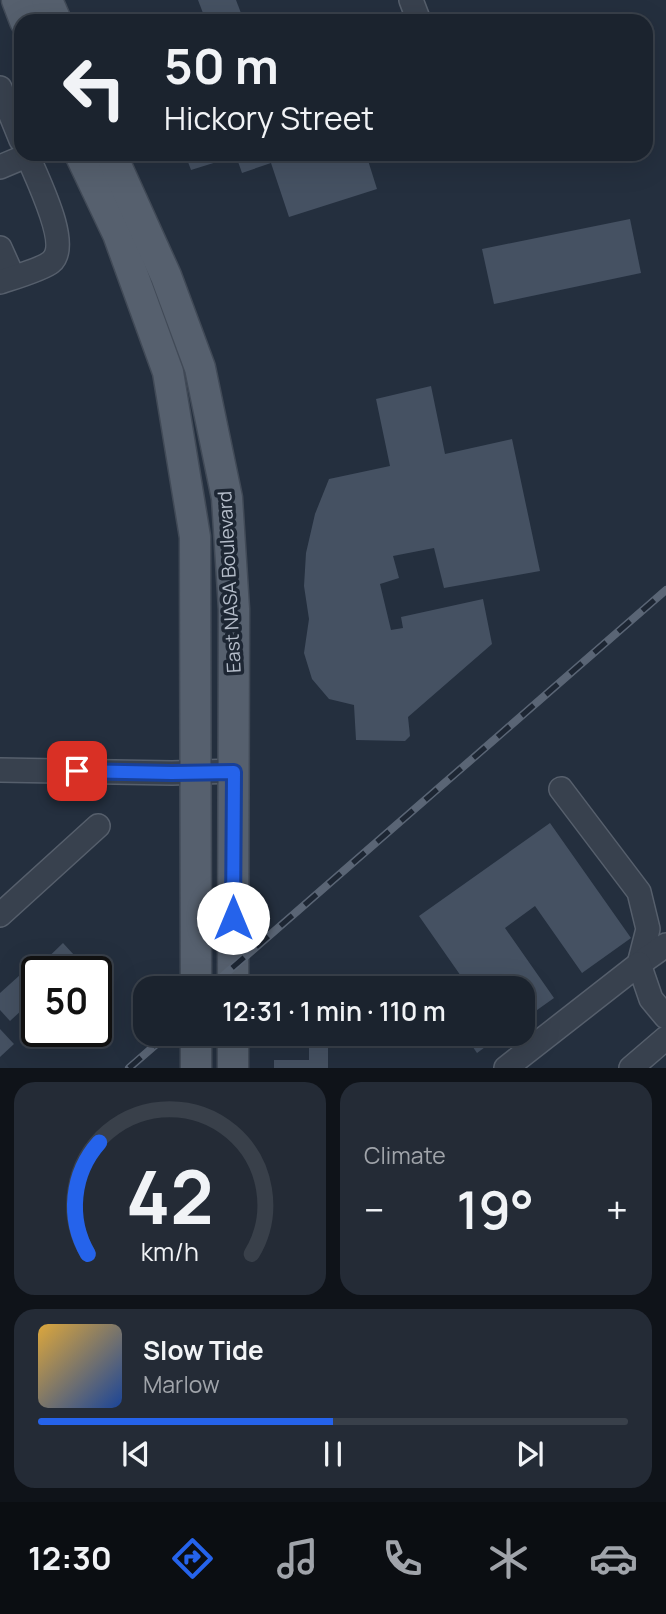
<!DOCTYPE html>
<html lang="en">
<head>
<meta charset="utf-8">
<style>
	body { margin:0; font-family:Manrope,sans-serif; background:#242b36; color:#f1f3f6; height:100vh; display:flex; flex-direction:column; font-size:26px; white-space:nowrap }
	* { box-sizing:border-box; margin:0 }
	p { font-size:23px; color:#a0a4aa }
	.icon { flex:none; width:38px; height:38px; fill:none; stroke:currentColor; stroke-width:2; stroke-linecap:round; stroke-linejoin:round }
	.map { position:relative; height:1068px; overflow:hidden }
	.panel { display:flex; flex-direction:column; gap:14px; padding:14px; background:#0f1319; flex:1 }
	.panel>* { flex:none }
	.top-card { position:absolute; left:14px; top:14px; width:639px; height:147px; border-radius:21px; box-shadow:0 7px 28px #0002,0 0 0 2px #39404a; background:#1b232e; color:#f1f3f6; overflow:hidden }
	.speed { position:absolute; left:21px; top:956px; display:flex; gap:14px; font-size:35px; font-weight:700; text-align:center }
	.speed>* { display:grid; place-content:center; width:91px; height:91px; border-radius:50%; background:#1b232e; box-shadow:0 7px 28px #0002,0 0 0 2px #39404a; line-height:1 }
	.speed .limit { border:4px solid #111; border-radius:10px; background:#fff; color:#111 }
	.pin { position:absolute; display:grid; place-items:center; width:60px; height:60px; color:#fff; margin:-30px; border-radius:14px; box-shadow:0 4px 10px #0006 }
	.me { position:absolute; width:77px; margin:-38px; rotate:0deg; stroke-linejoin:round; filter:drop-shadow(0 0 5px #0008) }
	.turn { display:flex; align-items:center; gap:24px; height:147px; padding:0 35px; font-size:32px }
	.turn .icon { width:91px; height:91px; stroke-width:2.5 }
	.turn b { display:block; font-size:49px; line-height:60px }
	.big { font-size:52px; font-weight:600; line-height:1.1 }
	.panel .card { flex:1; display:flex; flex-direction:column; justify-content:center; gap:10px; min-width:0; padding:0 24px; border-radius:21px; background:#242b36 }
	.panel .dial { align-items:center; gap:0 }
	.dial svg { height:182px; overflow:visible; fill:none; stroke:#39404a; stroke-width:7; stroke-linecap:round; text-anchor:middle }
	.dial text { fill:#f1f3f6; stroke:none }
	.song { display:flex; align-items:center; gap:21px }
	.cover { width:84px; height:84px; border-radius:10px; background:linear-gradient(135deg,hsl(40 70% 55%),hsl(220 70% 35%)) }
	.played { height:7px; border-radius:4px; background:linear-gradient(90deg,#2563eb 50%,#39404a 50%) }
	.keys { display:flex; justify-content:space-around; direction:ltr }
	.heat { display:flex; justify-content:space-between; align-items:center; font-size:38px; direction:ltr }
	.panel .tiles { flex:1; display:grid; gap:14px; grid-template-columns:1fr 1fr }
	.card:last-child { grid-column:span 2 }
	.trip { position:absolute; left:133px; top:976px; width:402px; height:70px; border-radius:21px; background:#1b232e; box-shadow:0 7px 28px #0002,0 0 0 2px #39404a; font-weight:600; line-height:70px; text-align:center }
	.menu { display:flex; height:112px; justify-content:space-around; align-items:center; background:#0b0e12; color:#a0a4aa }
	.menu .icon { width:49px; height:49px }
	.menu .current { color:#2563eb }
	.menu b { font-size:32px; color:#f1f3f6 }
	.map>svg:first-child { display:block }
	.building { fill:#455162 }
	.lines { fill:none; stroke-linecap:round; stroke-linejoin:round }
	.minor-casing { stroke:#565f6c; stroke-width:26 }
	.major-casing { stroke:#414a57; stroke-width:33 }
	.minor { stroke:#38414e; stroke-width:23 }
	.major { stroke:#56606e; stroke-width:30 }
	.rail-casing { stroke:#5a6575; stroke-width:8 }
	.rail { stroke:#1d2633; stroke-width:5; stroke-dasharray:16; stroke-linecap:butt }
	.route-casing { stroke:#184099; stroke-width:18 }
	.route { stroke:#2563eb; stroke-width:12 }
	.labels { text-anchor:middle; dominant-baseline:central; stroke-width:7; stroke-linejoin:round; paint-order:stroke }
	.street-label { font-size:19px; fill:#b4bcc9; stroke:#1d2633 }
</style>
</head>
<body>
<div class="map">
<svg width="666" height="1068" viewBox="0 0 666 1068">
	<rect width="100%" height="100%" fill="#242f3e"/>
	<!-- building -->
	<g class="building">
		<path d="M198 0H236L244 21H206Z"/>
		<path d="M185 154H366L377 189 289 217 271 163 242 173 236 156 191 170Z"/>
		<path d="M630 219 641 273 494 304 482 249Z"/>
		<path d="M431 386 445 454 512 439 540 571 444 588 434 548 393 556 399 578 380 584 391 630 403 628 401 617 483 599 492 644 408 717 410 736 405 741 356 740 354 705 329 699 312 679 304 653 309 619 304 586 306 553 315 514 329 479 390 466 376 399Z"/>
		<path d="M550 823 631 938 582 973 535 906 505 928 554 998 523 1020V989H470L419 916Z"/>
		<path d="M63 943 85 967 80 971H37V976L33 972Z"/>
		<path d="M20 975 37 993V996L10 1021 0 1010V993Z"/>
		<path d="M0 1029 14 1044 0 1057Z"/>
		<path d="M464 1034H503L477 1053Z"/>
		<path d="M309 1047H328V1068H274V1060H309Z"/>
	</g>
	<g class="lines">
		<defs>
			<g id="minor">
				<path d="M411 0 419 21"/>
				<path d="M0 88 21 140"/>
				<path d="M0 167 31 154"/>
				<path d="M0 248 13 277"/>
				<path d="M0 282C12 278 43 269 51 262 72 245 35 175 27 154"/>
				<path d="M0 770 172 773 234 771"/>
				<path d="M561 789 639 892 648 929 639 964"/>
				<path d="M0 915 98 826"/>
				<path d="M639 964 666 945"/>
				<path d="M506 1068 639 964 651 999 666 1017"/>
				<path d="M631 1068 666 1038"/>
			</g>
			<g id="major">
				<path d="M17 0 25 21"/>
				<path d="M47 0 56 21"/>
				<path d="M80 154 118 234 168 372 195 537 196 989"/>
				<path d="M111 154 166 276 200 368 227 498 234 609 233 989"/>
				<path d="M196 1068V1034"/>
				<path d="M233 1068V1034"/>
			</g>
		</defs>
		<!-- minor casing -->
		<use href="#minor" class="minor-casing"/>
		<!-- major casing -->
		<use href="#major" class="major-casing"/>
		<!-- minor -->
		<use href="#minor" class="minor"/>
		<!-- major -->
		<use href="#major" class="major"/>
		<defs>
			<g id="rail">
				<path d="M208 989 666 590"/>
				<path d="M129 1068 168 1034"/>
			</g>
		</defs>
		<!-- rail casing -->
		<use href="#rail" class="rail-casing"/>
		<!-- rail -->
		<use href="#rail" class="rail"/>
	</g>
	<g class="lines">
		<defs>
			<path id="route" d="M77 771 172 773 234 772 233 918"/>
		</defs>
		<!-- route casing -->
		<use href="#route" class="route-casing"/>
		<!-- route -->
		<use href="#route" class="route"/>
	</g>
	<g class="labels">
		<!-- street labels -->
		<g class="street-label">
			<text transform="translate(229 582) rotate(-93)">East NASA Boulevard</text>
		</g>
	</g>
</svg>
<div class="speed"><div class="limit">50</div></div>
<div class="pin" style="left:77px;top:771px;background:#d93025"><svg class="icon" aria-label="arrive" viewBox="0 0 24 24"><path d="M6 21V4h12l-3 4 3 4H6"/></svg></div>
<svg class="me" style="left:233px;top:918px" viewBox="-20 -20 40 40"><circle r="19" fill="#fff"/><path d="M0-13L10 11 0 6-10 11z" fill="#2563eb"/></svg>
<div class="trip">12:31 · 1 min · 110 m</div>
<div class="top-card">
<div class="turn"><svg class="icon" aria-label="left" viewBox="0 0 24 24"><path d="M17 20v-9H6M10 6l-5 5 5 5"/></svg><div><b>50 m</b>Hickory Street</div></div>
</div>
</div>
<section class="panel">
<div class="tiles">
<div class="card dial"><svg viewBox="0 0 100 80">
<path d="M14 69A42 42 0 1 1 86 69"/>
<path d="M14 69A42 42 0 0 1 19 20" stroke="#2563eb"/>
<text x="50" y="56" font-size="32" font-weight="700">42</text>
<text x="50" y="72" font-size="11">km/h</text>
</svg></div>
<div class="card"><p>Climate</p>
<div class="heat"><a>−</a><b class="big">19°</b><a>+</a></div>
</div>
<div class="card">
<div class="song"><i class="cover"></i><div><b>Slow Tide</b><p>Marlow</p></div></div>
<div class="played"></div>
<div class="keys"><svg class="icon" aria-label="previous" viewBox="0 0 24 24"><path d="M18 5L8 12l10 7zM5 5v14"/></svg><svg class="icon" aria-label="pause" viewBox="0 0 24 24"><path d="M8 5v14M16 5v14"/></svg><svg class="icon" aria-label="next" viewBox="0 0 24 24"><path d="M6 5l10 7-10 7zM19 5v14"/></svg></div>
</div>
</div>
</section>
<nav class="menu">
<b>12:30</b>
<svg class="icon current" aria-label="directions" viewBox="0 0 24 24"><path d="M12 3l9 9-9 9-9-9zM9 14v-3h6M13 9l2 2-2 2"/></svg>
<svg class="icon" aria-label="music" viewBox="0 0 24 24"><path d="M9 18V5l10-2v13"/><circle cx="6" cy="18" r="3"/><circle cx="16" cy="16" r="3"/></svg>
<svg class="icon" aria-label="phone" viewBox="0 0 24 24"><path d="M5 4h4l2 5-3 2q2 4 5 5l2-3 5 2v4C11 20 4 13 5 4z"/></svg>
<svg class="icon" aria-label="climate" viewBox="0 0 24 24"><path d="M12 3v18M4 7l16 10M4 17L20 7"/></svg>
<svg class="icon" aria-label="car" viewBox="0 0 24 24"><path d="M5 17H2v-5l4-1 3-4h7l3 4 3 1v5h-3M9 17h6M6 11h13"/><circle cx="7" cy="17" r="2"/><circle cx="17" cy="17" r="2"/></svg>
</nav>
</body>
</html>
